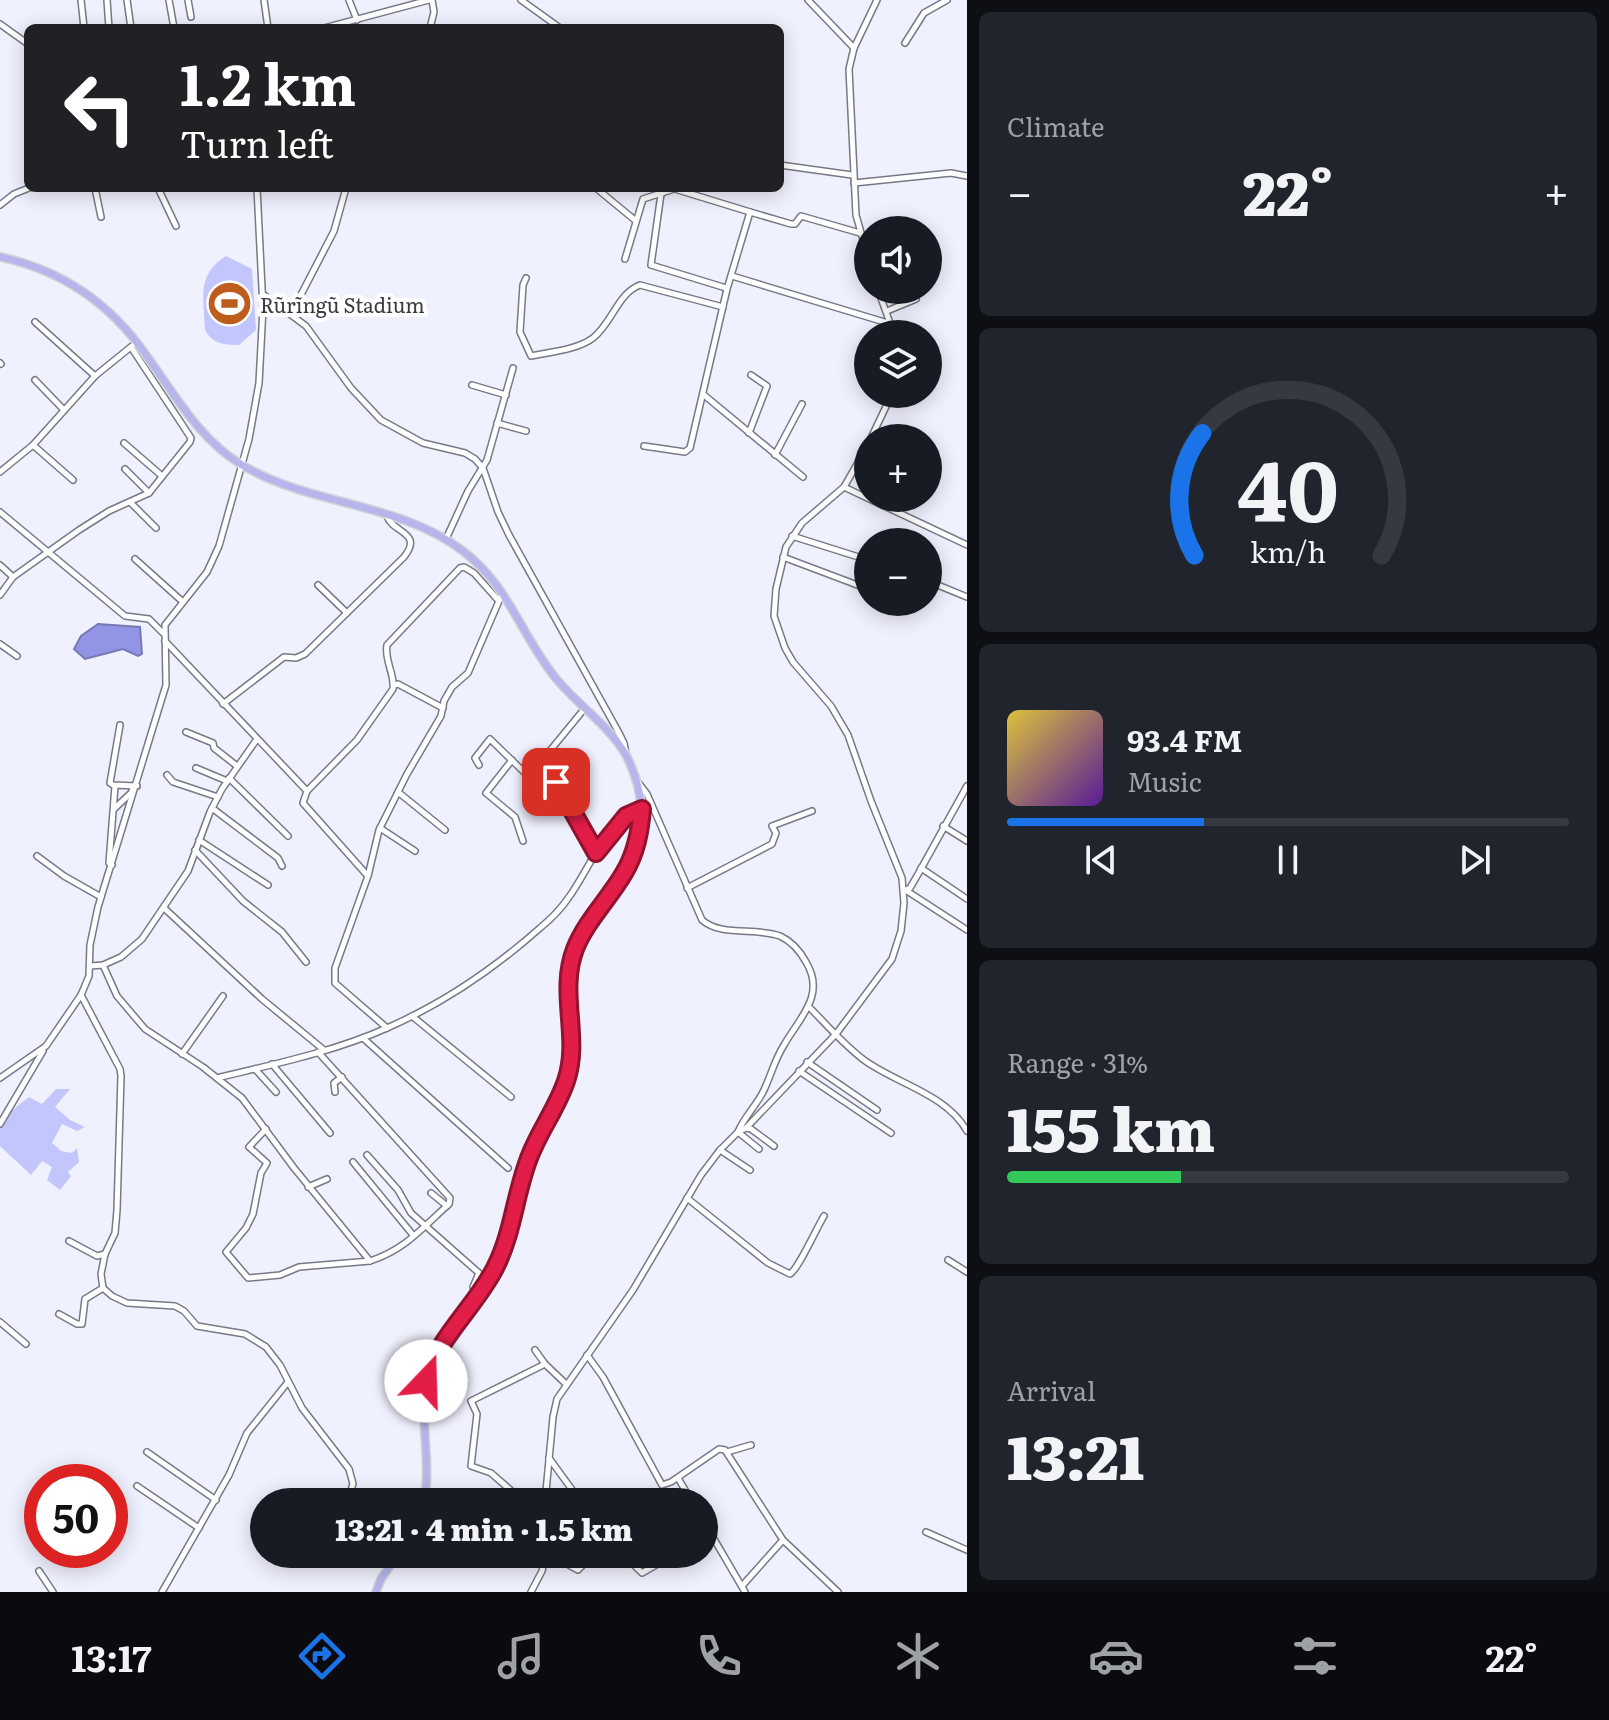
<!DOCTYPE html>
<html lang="en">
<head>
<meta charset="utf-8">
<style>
	body { margin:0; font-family:Literata,serif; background:#20242c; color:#f1f3f6; height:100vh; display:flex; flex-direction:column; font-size:30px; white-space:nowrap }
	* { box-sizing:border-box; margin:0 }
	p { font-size:26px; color:#9ea1a6 }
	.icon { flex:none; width:44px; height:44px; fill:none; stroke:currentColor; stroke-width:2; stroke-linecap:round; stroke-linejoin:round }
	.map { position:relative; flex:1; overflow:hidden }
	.details { display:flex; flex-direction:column; gap:12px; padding:12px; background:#0d0f14; width:642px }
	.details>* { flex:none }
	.top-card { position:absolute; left:24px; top:24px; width:760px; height:168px; border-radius:12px; box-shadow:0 4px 20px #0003; background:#202124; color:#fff; overflow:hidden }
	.tools { position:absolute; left:854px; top:216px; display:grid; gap:16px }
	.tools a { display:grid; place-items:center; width:88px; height:88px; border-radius:50%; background:#171b24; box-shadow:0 4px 20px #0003; font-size:40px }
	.speed { position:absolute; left:24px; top:1464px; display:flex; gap:16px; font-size:40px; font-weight:700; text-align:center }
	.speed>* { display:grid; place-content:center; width:104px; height:104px; border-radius:50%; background:#171b24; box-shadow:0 4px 20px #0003; line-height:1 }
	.speed .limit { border:12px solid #d22; background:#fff; color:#111 }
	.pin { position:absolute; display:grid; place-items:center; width:68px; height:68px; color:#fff; margin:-34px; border-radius:16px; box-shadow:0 4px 12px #0006 }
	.me { position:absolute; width:88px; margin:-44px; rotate:21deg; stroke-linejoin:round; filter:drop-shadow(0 0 6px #0008) }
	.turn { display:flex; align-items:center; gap:28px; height:168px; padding:0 24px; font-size:36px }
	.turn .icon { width:104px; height:104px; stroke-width:2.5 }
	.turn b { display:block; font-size:56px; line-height:68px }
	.big { font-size:60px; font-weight:800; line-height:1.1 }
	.details .tile { flex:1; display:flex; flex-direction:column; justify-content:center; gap:12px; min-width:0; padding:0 28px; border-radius:12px; background:#20242c }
	.details .dial { align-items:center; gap:0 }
	.dial svg { height:208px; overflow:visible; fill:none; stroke:#363941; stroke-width:7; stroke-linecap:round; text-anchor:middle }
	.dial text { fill:#f1f3f6; stroke:none }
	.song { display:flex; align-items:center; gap:24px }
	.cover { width:96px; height:96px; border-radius:12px; background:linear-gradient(135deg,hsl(50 70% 55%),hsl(270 70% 35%)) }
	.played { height:8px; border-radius:4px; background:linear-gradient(90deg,#1a73e8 35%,#363941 35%) }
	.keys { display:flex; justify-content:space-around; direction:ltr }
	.heat { display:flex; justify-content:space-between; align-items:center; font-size:44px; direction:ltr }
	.charge { height:12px; border-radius:6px; background:linear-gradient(90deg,#34c759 31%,#363941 0) }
	.trip { position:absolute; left:250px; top:1488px; width:468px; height:80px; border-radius:40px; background:#171b24; box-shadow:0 4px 20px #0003; font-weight:800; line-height:80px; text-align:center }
	.tabs { display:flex; height:128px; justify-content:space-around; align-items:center; background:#090b0e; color:#9ea1a6 }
	.tabs .icon { width:56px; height:56px }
	.tabs .current { color:#1a73e8 }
	.tabs b { font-size:36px; color:#f1f3f6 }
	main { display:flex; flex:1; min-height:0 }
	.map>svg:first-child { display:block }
	.green { fill:#c2c6fc }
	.water { fill:#9294e5; stroke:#7879b4; stroke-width:2 }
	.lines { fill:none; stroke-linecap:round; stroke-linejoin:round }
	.minor-casing { stroke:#777987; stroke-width:8 }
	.major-casing { stroke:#d4d4d5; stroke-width:10 }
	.minor { stroke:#fff; stroke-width:5 }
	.major { stroke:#b6b6ec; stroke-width:7 }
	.route-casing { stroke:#92132f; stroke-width:20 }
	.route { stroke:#e11d48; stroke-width:14 }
	.labels { text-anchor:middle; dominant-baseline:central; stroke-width:8; stroke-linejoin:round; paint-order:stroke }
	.poi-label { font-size:20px; fill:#3a3b41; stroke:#fff; text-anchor:start }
</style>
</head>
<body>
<main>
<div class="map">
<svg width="967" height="1592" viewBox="0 0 967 1592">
	<rect width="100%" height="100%" fill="#f0f1fe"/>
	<!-- green -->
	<g class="green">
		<path d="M226 256 252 269 256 330 239 345C225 345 211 344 205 329 204 297 196 275 226 256Z"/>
		<path d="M56 1089H70L55 1107 70 1120 85 1127 77 1131 62 1124 52 1143 61 1151 72 1153 77 1148 79 1162 68 1172 71 1176 60 1190 47 1180 52 1167 42 1161 31 1175 0 1146V1120L29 1097 42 1104Z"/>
	</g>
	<!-- water -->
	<path class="water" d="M98 624 140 627 142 654 138 656 123 649 85 659 74 649 81 636Z"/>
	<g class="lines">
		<defs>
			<g id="minor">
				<path d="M81 0 84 28"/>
				<path d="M107 0 109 28"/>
				<path d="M127 0 131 28"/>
				<path d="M169 0 174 28"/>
				<path d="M188 0 191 17"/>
				<path d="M264 0 268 28"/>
				<path d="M349 0 357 20"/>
				<path d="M521 0 560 28"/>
				<path d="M808 0 854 48"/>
				<path d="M0 24 28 44"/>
				<path d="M324 28 429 0"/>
				<path d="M430 28 434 12 432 0"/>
				<path d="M905 43 924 13 947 0"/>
				<path d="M780 165 852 175"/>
				<path d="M854 183 951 173 967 176"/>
				<path d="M95 188 101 217"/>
				<path d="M158 188 176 226"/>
				<path d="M596 188 636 221"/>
				<path d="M675 189 750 212"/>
				<path d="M661 194 651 265 726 288"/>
				<path d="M0 205 14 194 29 188"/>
				<path d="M868 257 856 215 849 69 854 48 877 0"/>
				<path d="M625 259 643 199 677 188"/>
				<path d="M732 276 891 324"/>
				<path d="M526 278 523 285 520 332 531 356C550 352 577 350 593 338 612 323 618 293 640 285L723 307"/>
				<path d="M878 290 894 334"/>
				<path d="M264 295 306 326 351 388 381 420 423 443 465 453 475 459 483 468 498 512 509 535 619 733 624 743 626 754"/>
				<path d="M887 311 916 299"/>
				<path d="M291 314 334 231 346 188"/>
				<path d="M35 322 95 376"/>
				<path d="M0 363 1 364"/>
				<path d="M35 380 64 410"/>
				<path d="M472 385 506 395"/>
				<path d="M704 395 803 477"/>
				<path d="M497 423 526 431"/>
				<path d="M749 433 767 386 751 375"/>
				<path d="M871 438 892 394"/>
				<path d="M124 443 162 476"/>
				<path d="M33 445 73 480"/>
				<path d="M644 446 685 452 690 448 727 289 750 212 791 224H795L801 216 860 233"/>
				<path d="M775 455 802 404"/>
				<path d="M125 469 149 493"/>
				<path d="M0 472 33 445 95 376 132 346"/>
				<path d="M844 487 967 545"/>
				<path d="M130 502 156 528"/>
				<path d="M0 512 125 616 149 619 163 633"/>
				<path d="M792 536 868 560"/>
				<path d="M446 539 468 491 487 460 513 368"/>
				<path d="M783 557 868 589"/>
				<path d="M135 559 183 602"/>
				<path d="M0 565 13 577"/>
				<path d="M928 581 967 597"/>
				<path d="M318 585 347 613"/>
				<path d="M0 595 13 577 79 530 109 511 149 493 190 442 191 438 131 347"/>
				<path d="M165 641 307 791"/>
				<path d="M0 644 17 656"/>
				<path d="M394 685 398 684 443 708"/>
				<path d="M223 704 284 657 296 658 305 654 404 557C424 532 392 533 387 516"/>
				<path d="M585 708 544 758 596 853"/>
				<path d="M120 725 110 783 113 785 137 786"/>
				<path d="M186 732 213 743 214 748 237 766"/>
				<path d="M512 760 486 793 515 817 523 841"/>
				<path d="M479 765 475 758 490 739 528 776 544 758"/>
				<path d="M196 768 227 781"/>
				<path d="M167 775 173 782 218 797"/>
				<path d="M229 778 288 836"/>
				<path d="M637 781 647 794 702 920C721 937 756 927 780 936 791 941 800 951 806 962 826 995 800 1017 784 1045 775 1059 771 1075 764 1090 757 1105 744 1117 738 1132L759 1149"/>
				<path d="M398 792 445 830"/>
				<path d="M212 808 278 858 282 866"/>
				<path d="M114 809 132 792 133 787"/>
				<path d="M943 826 967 841"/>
				<path d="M380 828 415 851"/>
				<path d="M199 840 268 885"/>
				<path d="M195 850 243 901 282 932 306 962"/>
				<path d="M37 856 64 876 101 897"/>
				<path d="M112 865 109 863 115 786"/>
				<path d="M921 868 967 899"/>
				<path d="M367 875 303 803 307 791 357 740 393 689C395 674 384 660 387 645L460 568 464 567 474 573 498 600"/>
				<path d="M687 888 772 844 776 833 772 826 812 811"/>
				<path d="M904 891 910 888 917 876 967 786"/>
				<path d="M907 891 967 930"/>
				<path d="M164 908 262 999 324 1050"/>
				<path d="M103 965 117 996 145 1029 203 1067 242 1098 294 1168 370 1261"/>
				<path d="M90 966 103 965 121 957 142 939 188 871 210 812 222 789 257 739"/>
				<path d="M81 995 120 1069 121 1076 117 1210 115 1233 105 1254 101 1274 103 1288 112 1296 127 1303 175 1306 184 1311 197 1326 245 1334 266 1347 280 1365 302 1408 349 1469 353 1484 347 1502"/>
				<path d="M809 1007C827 1025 843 1044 864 1060 897 1084 946 1094 967 1131"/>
				<path d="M412 1016 511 1097"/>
				<path d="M387 1028 335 983V968L368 876 379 830 407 774 441 716 444 701 452 687 468 673 502 594"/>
				<path d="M363 1038 508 1168"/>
				<path d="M182 1054 223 996"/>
				<path d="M807 1062 877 1110"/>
				<path d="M272 1064 330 1133"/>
				<path d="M255 1069 276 1092"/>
				<path d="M799 1071 891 1133"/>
				<path d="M0 1078 46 1046 81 995 89 976 90 945 98 907 166 685 165 625 207 572 219 546 249 439 259 383 263 308 257 188"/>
				<path d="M217 1078C274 1064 333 1052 387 1028 442 1004 495 968 540 928 551 919 561 909 569 897 588 871 608 818 641 809"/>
				<path d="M335 1092 334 1083 342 1077"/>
				<path d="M0 1124 43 1051"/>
				<path d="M746 1128 751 1129 774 1146"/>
				<path d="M266 1129 249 1147 267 1163 261 1173 253 1214 246 1228 226 1252 248 1278 280 1275 299 1267 370 1261C406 1249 422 1228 449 1204L450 1198 318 1052"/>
				<path d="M720 1150 750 1170"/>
				<path d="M367 1155 398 1190 411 1213 479 1273 473 1287 478 1293"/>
				<path d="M353 1162 413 1235"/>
				<path d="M308 1187 327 1179"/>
				<path d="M431 1193 447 1206"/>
				<path d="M687 1198 768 1263 790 1274C799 1268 816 1229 824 1216"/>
				<path d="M69 1241 97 1256 105 1254"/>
				<path d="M948 1260 967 1272"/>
				<path d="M59 1314 77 1324H82L85 1299 103 1288"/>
				<path d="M0 1322 26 1344"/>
				<path d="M535 1350 545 1364 566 1384"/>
				<path d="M587 1355 603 1377 662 1485 671 1482 719 1449 725 1450 783 1540 838 1592"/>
				<path d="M147 1452 216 1500"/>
				<path d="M727 1452 751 1445"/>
				<path d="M549 1458 581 1502"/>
				<path d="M678 1478 692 1502"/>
				<path d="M137 1486 199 1528"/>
				<path d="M489 1502 493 1493"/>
				<path d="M524 1502 491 1473 471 1466 477 1414 471 1401 545 1364"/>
				<path d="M545 1502 553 1417 557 1399 633 1290 701 1175 720 1150 738 1132 746 1128 836 1034 892 959 901 931 904 903 902 878 871 801 848 735 831 706 793 662 785 648 774 616 776 589 786 547 802 523 844 487 868 445"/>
				<path d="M704 1522 745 1592"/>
				<path d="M926 1532 967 1550"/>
				<path d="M704 1538 712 1535"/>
				<path d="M540 1554 556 1558 578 1570 594 1554"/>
				<path d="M623 1554 642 1573 675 1554"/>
				<path d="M39 1571 53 1592"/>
				<path d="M742 1586 783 1540"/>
				<path d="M162 1592 229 1475 247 1433 288 1382"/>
				<path d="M531 1592 542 1571 546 1554"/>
			</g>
			<g id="major">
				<path d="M0 257C61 270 110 303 146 355 175 395 199 439 242 465 311 506 399 502 463 551 509 586 520 633 554 676 576 704 608 724 626 755 634 771 641 792 641 810 643 870 589 903 572 956 560 996 579 1037 568 1078 559 1106 539 1131 529 1159 515 1195 513 1234 495 1269 477 1302 443 1327 431 1364 415 1412 433 1457 424 1502"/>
				<path d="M376 1592 381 1579 398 1554"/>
			</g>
		</defs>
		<!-- minor casing -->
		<use href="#minor" class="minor-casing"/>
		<!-- major casing -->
		<use href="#major" class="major-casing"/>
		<!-- minor -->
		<use href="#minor" class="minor"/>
		<!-- major -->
		<use href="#major" class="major"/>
	</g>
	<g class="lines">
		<defs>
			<path id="route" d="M426 1381C438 1336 474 1309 495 1268 513 1233 515 1194 529 1158 539 1131 557 1108 566 1081 581 1038 558 993 575 949 586 921 609 899 624 873 636 853 640 832 642 809L626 816 596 853 556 782"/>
		</defs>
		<!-- route casing -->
		<use href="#route" class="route-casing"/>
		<!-- route -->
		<use href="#route" class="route"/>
	</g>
	<!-- icons -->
	<defs>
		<symbol id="stadium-disc" viewBox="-11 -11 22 22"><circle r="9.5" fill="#bd5c1d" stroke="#fff"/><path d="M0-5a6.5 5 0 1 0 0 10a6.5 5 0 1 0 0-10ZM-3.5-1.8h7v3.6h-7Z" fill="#fff"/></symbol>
	</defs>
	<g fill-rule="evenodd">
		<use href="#stadium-disc" x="204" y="278" width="51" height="51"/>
	</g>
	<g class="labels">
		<!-- poi labels -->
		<g class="poi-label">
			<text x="260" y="304">Rũrĩngũ Stadium</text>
		</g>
	</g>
</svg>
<div class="tools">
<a><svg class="icon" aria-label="sound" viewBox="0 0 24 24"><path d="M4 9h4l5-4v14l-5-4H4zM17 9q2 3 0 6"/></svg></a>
<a><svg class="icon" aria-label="layers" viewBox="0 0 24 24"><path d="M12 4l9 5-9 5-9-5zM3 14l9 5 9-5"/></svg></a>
<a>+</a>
<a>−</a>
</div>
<div class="speed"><div class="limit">50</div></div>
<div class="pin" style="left:556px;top:782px;background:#d93025"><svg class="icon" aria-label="arrive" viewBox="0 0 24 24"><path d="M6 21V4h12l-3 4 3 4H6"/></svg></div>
<svg class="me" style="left:426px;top:1381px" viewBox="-20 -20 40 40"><circle r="19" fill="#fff"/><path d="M0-13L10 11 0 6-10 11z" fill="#e11d48"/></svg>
<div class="trip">13:21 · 4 min · 1.5 km</div>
<div class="top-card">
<div class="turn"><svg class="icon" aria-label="left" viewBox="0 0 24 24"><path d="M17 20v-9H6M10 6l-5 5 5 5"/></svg><div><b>1.2 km</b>Turn left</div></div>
</div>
</div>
<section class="details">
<div class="tile"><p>Climate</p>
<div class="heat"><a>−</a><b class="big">22°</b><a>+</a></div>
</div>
<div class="tile dial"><svg viewBox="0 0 100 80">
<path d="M14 69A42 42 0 1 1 86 69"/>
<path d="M14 69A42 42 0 0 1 17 22" stroke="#1a73e8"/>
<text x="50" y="56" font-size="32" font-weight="700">40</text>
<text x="50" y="72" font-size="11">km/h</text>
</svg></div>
<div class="tile">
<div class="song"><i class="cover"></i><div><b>93.4 FM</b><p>Music</p></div></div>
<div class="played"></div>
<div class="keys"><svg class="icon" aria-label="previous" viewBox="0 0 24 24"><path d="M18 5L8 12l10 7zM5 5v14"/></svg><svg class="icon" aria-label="pause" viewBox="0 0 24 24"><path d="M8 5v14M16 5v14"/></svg><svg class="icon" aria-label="next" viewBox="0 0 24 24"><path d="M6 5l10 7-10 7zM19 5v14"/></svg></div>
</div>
<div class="tile"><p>Range · 31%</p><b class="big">155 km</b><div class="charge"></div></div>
<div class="tile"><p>Arrival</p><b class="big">13:21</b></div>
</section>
</main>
<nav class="tabs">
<b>13:17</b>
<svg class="icon current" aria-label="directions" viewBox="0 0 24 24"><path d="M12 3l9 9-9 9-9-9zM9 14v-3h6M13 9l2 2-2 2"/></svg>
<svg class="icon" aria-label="music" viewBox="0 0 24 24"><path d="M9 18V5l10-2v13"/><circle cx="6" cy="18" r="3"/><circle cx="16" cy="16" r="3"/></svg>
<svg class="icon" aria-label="phone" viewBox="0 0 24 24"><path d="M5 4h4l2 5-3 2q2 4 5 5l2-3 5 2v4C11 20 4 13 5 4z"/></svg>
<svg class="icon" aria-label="climate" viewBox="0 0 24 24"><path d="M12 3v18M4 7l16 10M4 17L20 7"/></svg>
<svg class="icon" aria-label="car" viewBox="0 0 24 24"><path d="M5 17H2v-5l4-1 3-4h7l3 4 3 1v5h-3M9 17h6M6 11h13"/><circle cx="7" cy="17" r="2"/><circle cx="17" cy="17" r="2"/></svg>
<svg class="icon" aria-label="filters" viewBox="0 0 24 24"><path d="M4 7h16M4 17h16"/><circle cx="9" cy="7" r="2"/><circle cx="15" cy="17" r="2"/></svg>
<b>22°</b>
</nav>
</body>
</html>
